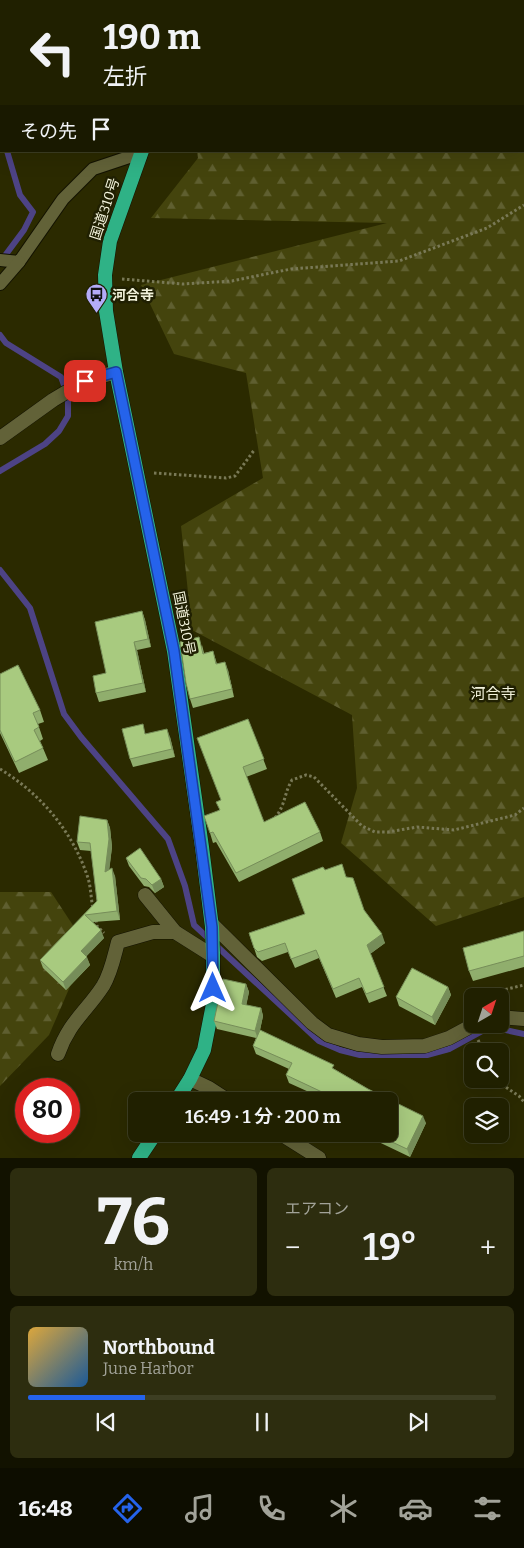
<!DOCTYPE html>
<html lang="ja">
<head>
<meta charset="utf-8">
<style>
	body { margin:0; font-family:Bitter,"Noto Sans JP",serif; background:#2d2d0f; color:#f1f3f6; height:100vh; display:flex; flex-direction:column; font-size:19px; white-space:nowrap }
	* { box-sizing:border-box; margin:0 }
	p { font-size:16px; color:#a2a399 }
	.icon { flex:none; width:28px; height:28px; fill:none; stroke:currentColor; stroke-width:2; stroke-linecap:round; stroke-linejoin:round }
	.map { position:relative; height:1158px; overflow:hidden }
	.side { display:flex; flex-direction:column; gap:10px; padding:10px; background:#121200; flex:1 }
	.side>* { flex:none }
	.guide { position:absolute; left:0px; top:0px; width:525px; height:152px; box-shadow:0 5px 20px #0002,0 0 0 1px #3d3e22; background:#202000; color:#f1f3f6; overflow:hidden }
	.needle { width:32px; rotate:39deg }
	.controls { position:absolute; left:464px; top:988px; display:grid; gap:10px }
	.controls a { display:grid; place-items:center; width:45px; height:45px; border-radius:8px; background:#202000; box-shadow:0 5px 20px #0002,0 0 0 1px #3d3e22; font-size:25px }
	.speed { position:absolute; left:15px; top:1078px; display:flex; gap:10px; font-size:25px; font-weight:700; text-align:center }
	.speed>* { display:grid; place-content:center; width:65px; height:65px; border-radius:50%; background:#202000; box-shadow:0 5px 20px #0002,0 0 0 1px #3d3e22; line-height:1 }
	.speed .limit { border:8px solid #d22; background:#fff; color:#111 }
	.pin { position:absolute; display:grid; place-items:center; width:42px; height:42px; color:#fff; margin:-21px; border-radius:10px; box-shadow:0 2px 8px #0006 }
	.me { position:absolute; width:55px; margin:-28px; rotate:0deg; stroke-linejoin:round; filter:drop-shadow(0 0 4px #0008) }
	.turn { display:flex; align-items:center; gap:18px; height:105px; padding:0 20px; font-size:22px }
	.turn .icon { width:65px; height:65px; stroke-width:2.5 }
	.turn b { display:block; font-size:35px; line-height:42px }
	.then { display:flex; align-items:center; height:48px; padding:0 20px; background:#0003; gap:10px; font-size:19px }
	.big { font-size:38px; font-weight:600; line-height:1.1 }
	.side .tile { flex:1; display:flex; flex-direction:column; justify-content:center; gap:8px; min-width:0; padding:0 18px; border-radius:8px; background:#2d2d0f }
	.side .dial { align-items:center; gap:0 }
	.dial b { font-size:65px; line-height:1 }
	.song { display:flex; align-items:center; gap:15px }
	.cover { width:60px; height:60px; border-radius:8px; background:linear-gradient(135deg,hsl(40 70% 55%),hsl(210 70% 35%)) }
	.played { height:5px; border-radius:2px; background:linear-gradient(90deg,#2563eb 25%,#3d3e22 25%) }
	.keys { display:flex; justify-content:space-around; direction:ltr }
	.heat { display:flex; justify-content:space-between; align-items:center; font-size:28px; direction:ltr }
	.side .tiles { flex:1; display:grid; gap:10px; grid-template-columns:1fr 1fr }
	.tile:last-child { grid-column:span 2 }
	.trip { position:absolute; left:128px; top:1092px; width:270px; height:50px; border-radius:8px; background:#202000; box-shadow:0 5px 20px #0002,0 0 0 1px #3d3e22; font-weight:600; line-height:50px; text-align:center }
	.tabs { display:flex; height:80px; justify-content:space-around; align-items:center; background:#0d0d00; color:#a2a399 }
	.tabs .icon { width:35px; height:35px }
	.tabs .on { color:#2563eb }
	.tabs b { font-size:22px; color:#f1f3f6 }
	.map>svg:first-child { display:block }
	.forest { fill:url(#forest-firs) }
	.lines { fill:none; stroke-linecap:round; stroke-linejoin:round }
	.stream { stroke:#4d4385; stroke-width:6 }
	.service-casing { stroke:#131200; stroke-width:14 }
	.minor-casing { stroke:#131200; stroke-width:15 }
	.tertiary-casing { stroke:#131200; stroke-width:15 }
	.trunk-casing { stroke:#131200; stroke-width:15 }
	.path { stroke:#797956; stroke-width:3; stroke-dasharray:2.5 2.5; stroke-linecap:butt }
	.service { stroke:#626238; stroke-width:12 }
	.minor { stroke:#626238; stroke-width:14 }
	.tertiary { stroke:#626238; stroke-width:14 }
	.trunk { stroke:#2fb286; stroke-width:14 }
	.wall { fill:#90ae6d }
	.shaded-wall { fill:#768d59 }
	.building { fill:#a8ca7f; stroke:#768d59 }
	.route-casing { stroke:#184099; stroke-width:12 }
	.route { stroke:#2563eb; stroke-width:9 }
	.labels { text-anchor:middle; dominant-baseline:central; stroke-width:5; stroke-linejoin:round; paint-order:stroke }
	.street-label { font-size:14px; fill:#f3f3dc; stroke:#202002 }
	.poi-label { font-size:14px; font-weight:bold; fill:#f3f3dc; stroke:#202002; text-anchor:start }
	.neighbourhood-label { font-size:15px; fill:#f3f3dc; stroke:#202002 }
</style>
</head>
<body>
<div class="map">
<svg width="524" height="1158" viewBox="0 0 524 1158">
	<defs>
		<pattern id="forest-firs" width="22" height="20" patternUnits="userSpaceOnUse" patternTransform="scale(1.25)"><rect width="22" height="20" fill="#44440d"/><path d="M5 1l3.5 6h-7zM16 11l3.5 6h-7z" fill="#5f5f30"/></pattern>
	</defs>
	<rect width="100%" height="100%" fill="#2b2a00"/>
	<!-- forest -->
	<g class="forest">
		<path d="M167 0H524V897L436 926 341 843 357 788 352 715 192 630 181 526 263 478 246 373 174 354 141 285 387 223 151 218 198 158 197 151H524V1Z"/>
		<path d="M0 892H51L78 933 75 975 49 1035 0 1086Z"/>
	</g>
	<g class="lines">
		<!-- stream -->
		<g class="stream">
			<path d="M0 128 1 134"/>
			<path d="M1 261 24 230 33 212 20 195 7 151"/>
			<path d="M0 335 6 343 61 377 68 396V416L59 431 45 444 0 471"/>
			<path d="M0 570 30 608 64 714 81 737 168 839 185 886 194 925 319 1041 340 1050 360 1055H427L449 1049 482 1031 496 1028 524 1034"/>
		</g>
		<defs>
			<g id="service">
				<path d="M0 260 19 262 63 199 93 169 129 157 141 156"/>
				<path d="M0 284 19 262"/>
			</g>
			<g id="minor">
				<path d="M145 895 175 932 213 956"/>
				<path d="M212 924 312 1023 328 1035 358 1044 382 1047 425 1046 449 1038 475 1024"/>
				<path d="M500 1017 524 1019"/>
				<path d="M58 1054C69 1022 86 1012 103 986 111 973 114 957 118 942L153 932H175"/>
			</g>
			<g id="tertiary">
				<path d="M0 438 53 400 85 381 116 372"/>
				<path d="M190 1079 209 1088 229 1101"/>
				<path d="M281 1134 319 1158"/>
			</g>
			<g id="trunk">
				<path d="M132 0 133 1"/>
				<path d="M142 151 110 241 105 275 106 311 116 372 174 651 202 847 212 927 213 953V1004L204 1050 190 1079 176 1101"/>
				<path d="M139 1158 155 1134"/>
			</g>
		</defs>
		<!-- service casing -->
		<use href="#service" class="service-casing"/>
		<!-- minor casing -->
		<use href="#minor" class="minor-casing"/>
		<!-- tertiary casing -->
		<use href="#tertiary" class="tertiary-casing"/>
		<!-- trunk casing -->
		<use href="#trunk" class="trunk-casing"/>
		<!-- path -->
		<g class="path">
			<path d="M505 0 508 1"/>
			<path d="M122 279 183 284 232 281 291 269 399 261 487 228 524 205"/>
			<path d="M154 473 226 478 235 476 255 449"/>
			<path d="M0 769C41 794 73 832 88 878 91 888 91 899 93 909"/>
			<path d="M275 818C286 804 284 793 292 780L306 775 314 777 362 826 375 832H388L417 827 454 830 515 815 524 808"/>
			<path d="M96 920 97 926 104 933"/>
			<path d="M492 996 503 990 524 985"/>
			<path d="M478 1040 484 1051"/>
			<path d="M488 1079 501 1084 519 1096 524 1102"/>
		</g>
		<!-- service -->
		<use href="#service" class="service"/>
		<!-- minor -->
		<use href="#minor" class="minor"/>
		<!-- tertiary -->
		<use href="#tertiary" class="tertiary"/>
		<!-- trunk -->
		<use href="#trunk" class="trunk"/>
	</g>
	<!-- wall -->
	<g class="wall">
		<path d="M142 611 145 620 151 647 137 650 146 692 99 702 96 693Z"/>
		<path d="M202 645 204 653 213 651 217 664 228 670 234 697 193 708 190 699Z"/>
		<path d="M0 674 40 710 44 722 38 724 43 739 40 741 48 760 19 773 0 733Z"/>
		<path d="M248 719 267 769 246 777 264 822 320 832 323 841 239 882 216 842 213 843 210 833 219 810 221 800Z"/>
		<path d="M146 734 170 737 175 757 133 767 130 759Z"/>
		<path d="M107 820 110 828 112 847 109 870 115 876 120 920 93 922 104 938 86 956 90 965 66 990 43 968 40 960 97 901 91 851 80 850 77 842Z"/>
		<path d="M126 858 161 879 164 887 155 893 149 887 144 886 129 866Z"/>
		<path d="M325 870 347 877 364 911 385 943 370 954 387 996 369 1003 362 987 336 998 319 958 295 968 288 952 262 961 257 957 249 933 305 914Z"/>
		<path d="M524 931V967L473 981 469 971Z"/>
		<path d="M246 984 249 992 246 1005 261 1008 263 1016 260 1030 336 1070 426 1123 410 1157 362 1134H389L320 1097 289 1083 286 1075 289 1069 256 1054 253 1046 256 1038 217 1029 214 1021Z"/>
		<path d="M448 987 451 995 435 1025 399 1006 396 997Z"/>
	</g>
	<!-- shaded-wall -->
	<g class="shaded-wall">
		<path d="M142 611 145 620 151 647 148 639Z"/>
		<path d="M134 642 137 650 146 692 143 683Z"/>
		<path d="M225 662 228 670 234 697 232 689Z"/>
		<path d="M167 729 170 737 175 757 172 749Z"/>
		<path d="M107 820 110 828 112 847 108 881 105 872Z"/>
		<path d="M112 868 115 876 120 920 117 911Z"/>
		<path d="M161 879 164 887 155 893 152 885Z"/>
		<path d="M101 930 104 938 84 959 81 951Z"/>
		<path d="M382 934 385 943 370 954 367 945Z"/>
		<path d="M87 957 90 965 66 990 63 982Z"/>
		<path d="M246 984 249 992 245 1012 242 1004Z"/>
		<path d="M448 987 451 995 435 1025 432 1017Z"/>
		<path d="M261 1008 263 1016 258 1039 255 1031Z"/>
		<path d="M423 1116 426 1123 410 1157 407 1149Z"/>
	</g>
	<!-- building -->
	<g class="building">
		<path d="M142 611 148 639 134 642 143 683 96 693 93 676 106 673 95 622Z"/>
		<path d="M199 637 203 654 213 651 216 664 225 662 232 689 190 699 186 683 180 642Z"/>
		<path d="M18 665 40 710 33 713 39 727 34 730 43 748 15 762 0 730V674Z"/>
		<path d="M248 719 264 759 243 767 264 822 305 802 320 832 236 873 213 832 210 833 204 816 220 810 216 802 221 800 197 738Z"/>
		<path d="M143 724 145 734 167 729 172 749 130 759 122 729Z"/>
		<path d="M80 816 107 820 109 839 105 872 112 868 117 911 85 915 101 930 81 951 87 957 63 982 40 960 97 901 90 843 77 842Z"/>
		<path d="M140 848 161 879 152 885 146 879 141 878 126 858Z"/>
		<path d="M342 864 346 877 353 878 364 910 382 934 367 945 384 987 366 994 359 978 333 989 316 950 291 959 285 943 258 952 254 948 249 933 305 914 292 879 323 867 325 870Z"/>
		<path d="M524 931V956L469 971 463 948Z"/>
		<path d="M412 968 448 987 432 1017 396 997Z"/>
		<path d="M223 979 246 984 242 1004 261 1008 255 1031 214 1021Z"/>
		<path d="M260 1030 334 1065 332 1068 368 1089 423 1116 407 1149 375 1134H389V1101H317L322 1092 286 1075 292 1063 253 1046Z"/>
	</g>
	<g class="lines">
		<defs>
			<path id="route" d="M85 381 116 372 174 651 212 927 213 988"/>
		</defs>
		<!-- route casing -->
		<use href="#route" class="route-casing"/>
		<!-- route -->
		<use href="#route" class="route"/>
	</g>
	<!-- icons -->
	<defs>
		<symbol id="bus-pin" viewBox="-11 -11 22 30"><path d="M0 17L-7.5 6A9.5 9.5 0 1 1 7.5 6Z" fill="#b4acf9" stroke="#202002"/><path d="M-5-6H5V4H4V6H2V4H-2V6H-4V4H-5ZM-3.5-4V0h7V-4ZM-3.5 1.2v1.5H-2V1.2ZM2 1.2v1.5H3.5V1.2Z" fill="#111"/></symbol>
	</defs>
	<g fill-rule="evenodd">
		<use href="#bus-pin" x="84" y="282" width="25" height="34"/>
	</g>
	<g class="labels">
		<!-- street labels -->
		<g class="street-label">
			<text transform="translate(105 209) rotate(-72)">国道310号</text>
			<text transform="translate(184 623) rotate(79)">国道310号</text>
		</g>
		<!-- poi labels -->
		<g class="poi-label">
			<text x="112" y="295">河合寺</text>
		</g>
		<!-- neighbourhood labels -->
		<g class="neighbourhood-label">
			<text x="493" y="694">河合寺</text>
		</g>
	</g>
</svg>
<div class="controls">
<a><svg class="needle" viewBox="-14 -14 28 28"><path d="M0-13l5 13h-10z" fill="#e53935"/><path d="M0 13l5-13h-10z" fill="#a2a399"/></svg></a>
<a><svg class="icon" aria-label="search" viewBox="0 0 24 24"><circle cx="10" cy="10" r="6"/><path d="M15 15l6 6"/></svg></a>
<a><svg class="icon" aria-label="layers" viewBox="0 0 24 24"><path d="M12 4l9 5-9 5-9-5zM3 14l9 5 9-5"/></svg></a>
</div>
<div class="speed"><div class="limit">80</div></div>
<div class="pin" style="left:85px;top:381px;background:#d93025"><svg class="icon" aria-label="arrive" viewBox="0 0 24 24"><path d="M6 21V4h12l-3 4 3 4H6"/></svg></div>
<svg class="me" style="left:213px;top:988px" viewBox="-20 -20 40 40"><path d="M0-17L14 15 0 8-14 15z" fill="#2563eb" stroke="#fff" stroke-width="4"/></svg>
<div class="trip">16:49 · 1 分 · 200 m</div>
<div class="guide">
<div class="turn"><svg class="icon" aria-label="left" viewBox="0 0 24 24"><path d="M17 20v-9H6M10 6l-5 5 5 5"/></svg><div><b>190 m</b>左折</div></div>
<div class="then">その先<svg class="icon" aria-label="arrive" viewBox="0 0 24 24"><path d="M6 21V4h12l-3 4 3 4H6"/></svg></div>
</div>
</div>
<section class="side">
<div class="tiles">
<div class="tile dial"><b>76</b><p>km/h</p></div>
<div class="tile"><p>エアコン</p>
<div class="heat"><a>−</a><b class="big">19°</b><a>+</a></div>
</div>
<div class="tile">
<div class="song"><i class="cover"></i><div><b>Northbound</b><p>June Harbor</p></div></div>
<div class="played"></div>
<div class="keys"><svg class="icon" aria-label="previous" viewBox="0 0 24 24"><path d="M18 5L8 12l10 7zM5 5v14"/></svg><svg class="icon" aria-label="pause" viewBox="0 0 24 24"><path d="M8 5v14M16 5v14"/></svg><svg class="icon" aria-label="next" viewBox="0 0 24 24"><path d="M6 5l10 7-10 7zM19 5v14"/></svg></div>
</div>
</div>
</section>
<nav class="tabs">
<b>16:48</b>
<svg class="icon on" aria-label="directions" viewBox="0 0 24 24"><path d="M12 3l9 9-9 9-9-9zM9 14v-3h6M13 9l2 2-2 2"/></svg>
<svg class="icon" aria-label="music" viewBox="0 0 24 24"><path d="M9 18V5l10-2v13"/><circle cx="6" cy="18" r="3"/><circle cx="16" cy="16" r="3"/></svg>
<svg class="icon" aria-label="phone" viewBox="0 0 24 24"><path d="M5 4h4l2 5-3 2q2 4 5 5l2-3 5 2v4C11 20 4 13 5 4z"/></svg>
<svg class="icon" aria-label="climate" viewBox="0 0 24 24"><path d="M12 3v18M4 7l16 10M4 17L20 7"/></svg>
<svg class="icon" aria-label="car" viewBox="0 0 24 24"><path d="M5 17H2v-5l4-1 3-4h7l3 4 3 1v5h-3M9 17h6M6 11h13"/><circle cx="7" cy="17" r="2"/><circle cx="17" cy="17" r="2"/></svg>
<svg class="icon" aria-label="filters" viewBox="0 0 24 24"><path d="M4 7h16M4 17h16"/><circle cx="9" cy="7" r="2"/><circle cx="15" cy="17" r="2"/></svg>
</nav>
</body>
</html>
